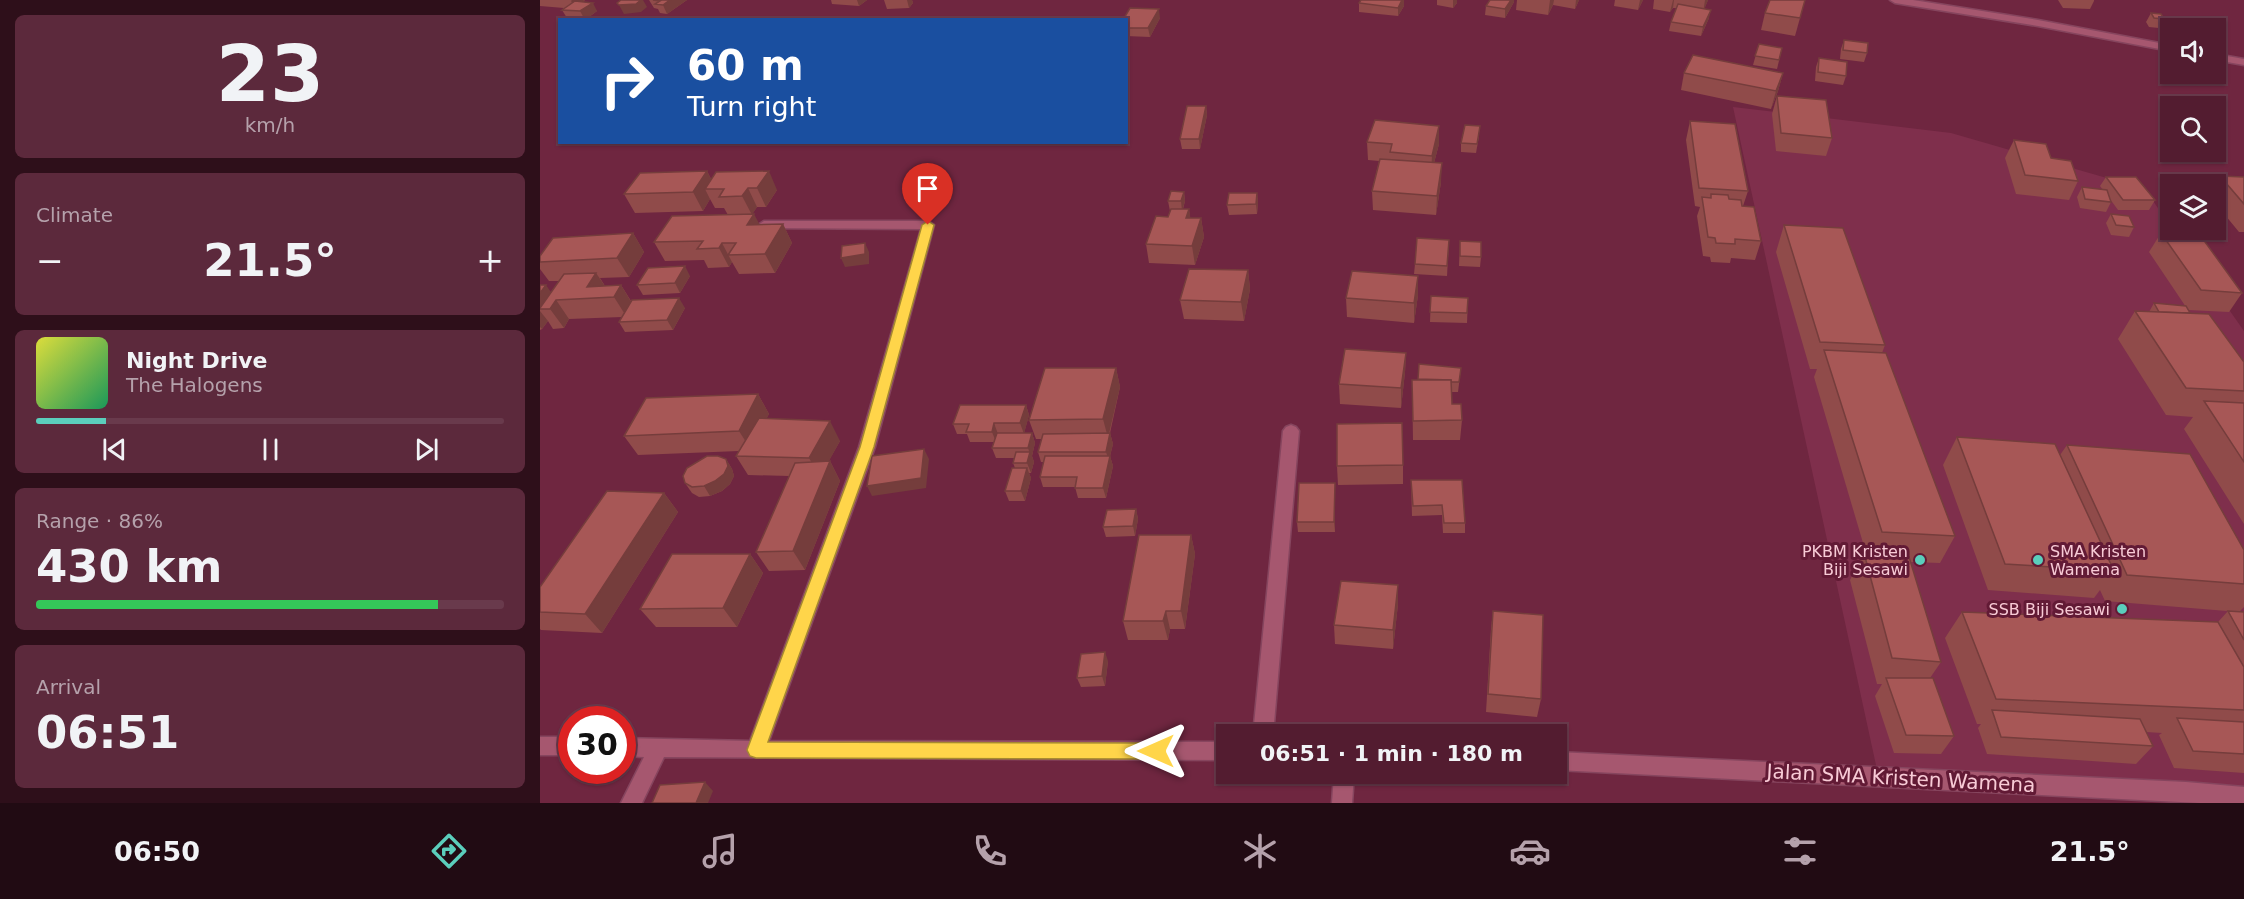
<!DOCTYPE html>
<html lang="en">
<head>
<meta charset="utf-8">
<style>
	body { margin:0; font-family:"DejaVu Sans",sans-serif; background:#5c293c; color:#f1f3f6; height:100vh; display:flex; flex-direction:column; font-size:22px; white-space:nowrap }
	* { box-sizing:border-box; margin:0 }
	p { font-size:20px; color:#b5a1ab }
	.icon { flex:none; width:33px; height:33px; fill:none; stroke:currentColor; stroke-width:2; stroke-linecap:round; stroke-linejoin:round }
	.map { position:relative; flex:1; overflow:hidden }
	.drawer { display:flex; flex-direction:column; gap:15px; padding:15px; background:#2e0f1a; width:540px }
	.drawer>* { flex:none }
	.top-card { position:absolute; left:18px; top:18px; width:570px; height:126px; border-radius:0px; box-shadow:0 2px 4px #0004,0 0 0 2px #693a4c; background:#1a4fa0; color:#fff; overflow:hidden }
	.buttons { position:absolute; left:1620px; top:18px; display:grid; gap:12px }
	.buttons a { display:grid; place-items:center; width:66px; height:66px; border-radius:0px; background:#531c30; box-shadow:0 2px 4px #0004,0 0 0 2px #693a4c; font-size:30px }
	.speed { position:absolute; left:18px; top:706px; display:flex; gap:12px; font-size:30px; font-weight:700; text-align:center }
	.speed>* { display:grid; place-content:center; width:78px; height:78px; border-radius:50%; background:#531c30; box-shadow:0 2px 4px #0004,0 0 0 2px #693a4c; line-height:1 }
	.speed .limit { border:9px solid #d22; background:#fff; color:#111 }
	.pin { position:absolute; display:grid; place-items:center; width:51px; height:51px; color:#fff; margin:-62px -26px; border-radius:50% 50% 50% 0; rotate:-45deg; box-shadow:0 0 6px #0007 }
	.pin .icon { rotate:45deg }
	.me { position:absolute; width:66px; margin:-33px; rotate:270deg; stroke-linejoin:round; filter:drop-shadow(0 0 4px #0008) }
	.turn { display:flex; align-items:center; gap:21px; height:126px; padding:0 30px; font-size:27px }
	.turn .icon { width:78px; height:78px; stroke-width:2.5 }
	.turn b { display:block; font-size:42px; line-height:51px }
	.big { font-size:45px; font-weight:700; line-height:1.1 }
	.drawer .card { flex:1; display:flex; flex-direction:column; justify-content:center; gap:9px; min-width:0; padding:0 21px; border-radius:9px; background:#5c293c }
	.drawer .dial { align-items:center; gap:0 }
	.dial b { font-size:78px; line-height:1 }
	.song { display:flex; align-items:center; gap:18px }
	.cover { width:72px; height:72px; border-radius:9px; background:linear-gradient(135deg,hsl(60 70% 55%),hsl(150 70% 35%)) }
	.played { height:6px; border-radius:3px; background:linear-gradient(90deg,#5bcebc 15%,#693a4c 15%) }
	.keys { display:flex; justify-content:space-around; direction:ltr }
	.heat { display:flex; justify-content:space-between; align-items:center; font-size:33px; direction:ltr }
	.charge { height:9px; border-radius:4px; background:linear-gradient(90deg,#34c759 86%,#693a4c 0) }
	.trip { position:absolute; left:676px; top:724px; width:351px; height:60px; border-radius:0px; background:#531c30; box-shadow:0 2px 4px #0004,0 0 0 2px #693a4c; font-weight:700; line-height:60px; text-align:center }
	.tabs { display:flex; height:96px; justify-content:space-around; align-items:center; background:#210b13; color:#b5a1ab }
	.tabs .icon { width:42px; height:42px }
	.tabs .on { color:#5bcebc }
	.tabs b { font-size:27px; color:#f1f3f6 }
	main { display:flex; flex:1; min-height:0 }
	.map>svg:first-child { display:block }
	.built { fill:#7f2f4c }
	.lines { fill:none; stroke-linecap:round; stroke-linejoin:round }
	.minor-casing { stroke:#86455e; stroke-width:3 }
	.minor { fill:#a6576f; fill-rule:evenodd }
	.wall { fill:#904b4a }
	.shaded-wall { fill:#753d3c }
	.building { fill:#a75756; stroke:#753d3c; stroke-width:1.5 }
	.route { fill:#ffd54a; stroke:#a68a30; stroke-width:1.5 }
	.poi-dot { fill:#5bcebc; stroke:#621a35; stroke-width:2 }
	.labels { text-anchor:middle; dominant-baseline:central; stroke-width:6; stroke-linejoin:round; paint-order:stroke }
	.poi-label { font-size:16px; fill:#f8cbd6; stroke:#621a35; text-anchor:end }
	.near-street-label { font-size:20px; fill:#f8cbd6; stroke:#621a35 }
</style>
</head>
<body>
<main>
<section class="drawer">
<div class="card dial"><b>23</b><p>km/h</p></div>
<div class="card"><p>Climate</p>
<div class="heat"><a>−</a><b class="big">21.5°</b><a>+</a></div>
</div>
<div class="card">
<div class="song"><i class="cover"></i><div><b>Night Drive</b><p>The Halogens</p></div></div>
<div class="played"></div>
<div class="keys"><svg class="icon" aria-label="previous" viewBox="0 0 24 24"><path d="M18 5L8 12l10 7zM5 5v14"/></svg><svg class="icon" aria-label="pause" viewBox="0 0 24 24"><path d="M8 5v14M16 5v14"/></svg><svg class="icon" aria-label="next" viewBox="0 0 24 24"><path d="M6 5l10 7-10 7zM19 5v14"/></svg></div>
</div>
<div class="card"><p>Range · 86%</p><b class="big">430 km</b><div class="charge"></div></div>
<div class="card"><p>Arrival</p><b class="big">06:51</b></div>
</section>
<div class="map">
<svg width="1704" height="803" viewBox="0 0 1704 803">
	<rect width="100%" height="100%" fill="#6f2640"/>
	<!-- built -->
	<path class="built" d="M1193 107 1411 133 1605 189 1630 226V230H1633L1704 331V803H1650L1341 788Z"/>
	<g class="lines">
		<defs>
			<g id="minor">
				<path d="M1350 0H1373L1498 20 1630 45V51L1498 26 1355 3Z"/>
				<path d="M1676 54 1704 59V65L1676 60Z"/>
				<path d="M224 221H388L394 225 335 447 229 741 687 742V760L124 757 102 803H81L104 757 82 756V738L210 741 319 447 381 229 220 228 218 225Z"/>
				<path d="M751 425 756 427 759 431 733 735H713L743 431 746 427Z"/>
				<rect x="0" y="737" width="32" height="18"/>
				<path d="M1017 752 1646 782 1704 787V803H1660L1017 770Z"/>
				<path d="M794 774H814L812 803H792Z"/>
			</g>
		</defs>
		<!-- minor casing -->
		<use href="#minor" class="minor-casing"/>
		<!-- minor -->
		<use href="#minor" class="minor"/>
	</g>
	<!-- wall -->
	<g class="wall">
		<path d="M0 0H45L43 2 57 11 45 20 27 18 22 10 24 8 0 6Z"/>
		<path d="M109 0H147L127 14 120 13 118 9 114 8Z"/>
		<path d="M291 0H327L319 6 292 4Z"/>
		<path d="M344 0H372L373 3 369 8 347 9Z"/>
		<path d="M897 0H917V3L913 8 897 5Z"/>
		<path d="M950 0H974V2L965 18 945 15 946 6Z"/>
		<path d="M977 0H1039L1035 9 1013 5 1008 15 976 10Z"/>
		<path d="M1075 0H1103L1098 10 1074 6Z"/>
		<path d="M1114 0H1168L1164 9 1169 18 1161 36 1129 31 1131 22 1137 8H1133L1130 12 1113 9Z"/>
		<path d="M1265 0 1255 36 1221 30 1225 13Z"/>
		<path d="M1518 0H1554V1L1550 9 1523 8Z"/>
		<path d="M819 3 864 6 858 16 819 12Z"/>
		<path d="M1611 13 1624 19 1619 28 1609 27 1606 22Z"/>
		<path d="M620 18 610 37 586 36V20Z"/>
		<path d="M1304 40 1327 53 1324 62 1300 59 1301 49Z"/>
		<path d="M1219 44 1242 48 1237 69 1213 65Z"/>
		<path d="M1279 58 1306 76 1303 85 1275 81 1276 67Z"/>
		<path d="M1144 73H1243L1238 91 1231 109 1141 90Z"/>
		<path d="M1237 96 1292 138 1286 156 1236 151 1232 114Z"/>
		<path d="M666 106 667 115 660 149H642L640 139Z"/>
		<path d="M1150 121 1208 191 1203 206 1221 241 1215 260 1191 258 1190 263 1171 262 1170 257 1163 256 1157 216 1160 207 1155 206 1146 140Z"/>
		<path d="M939 136 936 153 921 152V143Z"/>
		<path d="M1474 140 1511 158 1538 181 1529 200 1476 194 1465 158Z"/>
		<path d="M827 142 899 144 894 163 901 182 896 215 833 210 832 191 839 161 828 160Z"/>
		<path d="M167 171 171 179 237 190 226 207H217L212 214 219 224H243L252 243 235 273 199 274 192 262 189 267 168 268 164 260 125 261 114 242 188 215 184 208H175L170 199 163 211 95 213 84 194Z"/>
		<path d="M1680 176 1704 177V232H1699L1676 204V184H1674Z"/>
		<path d="M1566 177 1615 200 1609 210H1578L1570 199 1571 202 1566 212 1540 208 1537 197 1542 187 1563 190 1560 186Z"/>
		<path d="M644 192 645 201 643 209H649L650 218H661L664 237 655 265 609 263 606 244 628 217 630 211 628 201Z"/>
		<path d="M717 193 718 203 717 214 689 215 687 205Z"/>
		<path d="M1571 214 1594 227 1589 237 1571 235 1566 223Z"/>
		<path d="M1244 225 1345 345 1342 353 1415 536 1400 563 1371 562 1401 662 1390 678 1414 736 1401 754 1354 753 1335 696 1342 684H1337L1310 580 1324 553H1326L1274 377 1277 369H1270L1236 252Z"/>
		<path d="M93 233 104 252 89 277 60 278 65 286 81 285 91 301 145 308 133 330 85 332 79 322 82 317 29 319 24 328 13 329 8 321 2 329 0 330V285L11 292 19 281H9L0 269V256Z"/>
		<path d="M1621 233 1702 293 1689 312 1648 310 1609 252Z"/>
		<path d="M909 240 907 276 874 274 875 264Z"/>
		<path d="M920 241 941 257 940 267 919 266Z"/>
		<path d="M708 270 710 289 704 321 644 319 640 300Z"/>
		<path d="M150 276 140 293 103 295 97 285Z"/>
		<path d="M878 276V295L874 323 807 317 806 298Z"/>
		<path d="M891 296 928 298 927 323 890 322Z"/>
		<path d="M1614 303 1650 313 1704 362V524L1644 429 1653 417 1626 415 1578 339 1595 311 1609 312Z"/>
		<path d="M866 353 865 372 861 408 800 404 799 384Z"/>
		<path d="M879 364 921 368 918 392H911L912 404 922 420 920 440H873L872 380H878Z"/>
		<path d="M576 368 580 387 570 433 573 444 570 456 573 466 566 498H538L535 487H503L500 477 504 462H501L498 452 502 439H496L489 420Z"/>
		<path d="M218 394 229 414 226 419 300 441 288 462 290 461 300 481 265 570 229 571 216 552 249 476 208 475 196 456 199 451 98 455 84 436Z"/>
		<path d="M486 405 489 415 484 433H492L495 443 492 456 494 462 491 473H489L491 478 485 501H469L465 491 475 468 473 463 474 458H456L452 448 454 442H430L427 434H417L413 424Z"/>
		<path d="M1417 437 1520 455 1527 445 1704 550V607L1699 612 1565 601 1560 590 1554 598 1448 590 1403 465Z"/>
		<path d="M186 459 192 469 194 476 190 484 182 491 170 496 159 497 152 493 145 483Z"/>
		<path d="M863 465V484L798 485 797 466Z"/>
		<path d="M871 480 925 523V533H903L902 515 872 516Z"/>
		<path d="M795 483V532H758L757 522Z"/>
		<path d="M124 493 138 512 62 633 1 630 0 629V612Z"/>
		<path d="M596 509 598 519 595 536 566 537 563 527Z"/>
		<path d="M651 535 655 554 645 629H630L628 640H588L583 621Z"/>
		<path d="M210 554 223 573 197 627H116L100 609Z"/>
		<path d="M858 604 853 649 795 644 794 625Z"/>
		<path d="M953 611 1001 699 997 717 946 712 951 629Z"/>
		<path d="M1688 611 1704 612V773L1634 768 1619 735 1622 733 1606 732 1613 746 1596 764 1447 754 1438 728 1441 724H1437L1405 638 1422 612 1678 622Z"/>
		<path d="M568 661 565 686 541 687 537 678Z"/>
	</g>
	<!-- shaded-wall -->
	<g class="shaded-wall">
		<path d="M32 0H45L43 1 45 4 36 9 31 1Z"/>
		<path d="M101 0H103L107 7 101 12 84 14 79 5Z"/>
		<path d="M130 0H147L127 14 123 5Z"/>
		<path d="M317 0H327L319 6Z"/>
		<path d="M367 0H372L373 3 369 8Z"/>
		<path d="M862 0H864V6L858 16V8Z"/>
		<path d="M913 0H917V3L913 8Z"/>
		<path d="M971 0H974V2L965 18V9Z"/>
		<path d="M1010 0H1014L1013 5 1008 15Z"/>
		<path d="M1036 0H1039L1035 9Z"/>
		<path d="M1100 0H1103L1098 10Z"/>
		<path d="M1133 0H1134L1133 8 1130 12Z"/>
		<path d="M1165 0H1168L1163 13Z"/>
		<path d="M53 3 57 11 45 20 40 11Z"/>
		<path d="M619 9 620 18 610 37 608 28Z"/>
		<path d="M1171 10 1169 18 1161 36 1163 27Z"/>
		<path d="M1243 73 1238 91 1231 109 1236 91Z"/>
		<path d="M666 106 667 115 660 149 659 139Z"/>
		<path d="M899 126V144L891 174 892 156Z"/>
		<path d="M902 163 901 182 896 215 897 196Z"/>
		<path d="M167 171 176 189H165L170 199 163 211 153 192Z"/>
		<path d="M229 171 237 190 226 207 217 188Z"/>
		<path d="M208 188 217 207 212 215 202 196Z"/>
		<path d="M644 192 645 201 642 211 641 201Z"/>
		<path d="M717 193 718 203 717 214 716 204Z"/>
		<path d="M649 209 652 228 646 218Z"/>
		<path d="M214 214 224 233 207 225Z"/>
		<path d="M661 218 664 237 655 265 652 246Z"/>
		<path d="M243 224 252 243 235 273 225 254Z"/>
		<path d="M93 233 104 252 89 277 77 258Z"/>
		<path d="M182 243 192 262 189 267 179 248Z"/>
		<path d="M325 243 329 252V264L305 267 301 258Z"/>
		<path d="M145 266 150 276 140 293 135 283Z"/>
		<path d="M708 270 710 289 704 321 701 302Z"/>
		<path d="M56 273 69 292 47 287Z"/>
		<path d="M878 276V295L874 323V303Z"/>
		<path d="M6 285 29 319 24 328 10 309H0V293Z"/>
		<path d="M81 285 93 305 86 316 74 297Z"/>
		<path d="M139 298 145 308 133 330 127 320Z"/>
		<path d="M0 311 8 321 2 329 0 327Z"/>
		<path d="M866 353 865 372 861 408V388Z"/>
		<path d="M576 368 580 387 568 438 563 419Z"/>
		<path d="M218 394 229 414 211 450 199 431Z"/>
		<path d="M486 405 489 415 484 434 480 423Z"/>
		<path d="M290 421 300 441 280 477 269 458Z"/>
		<path d="M454 423 458 434 456 442 452 432Z"/>
		<path d="M492 433 495 443 492 456 494 462 491 473 487 463 490 454 488 448Z"/>
		<path d="M570 433 573 444 570 456 573 466 566 498 563 488 569 461 566 452Z"/>
		<path d="M384 449 389 459 386 488 332 496 327 486Z"/>
		<path d="M186 459 192 469 194 476 190 484 182 491 170 496 164 486Z"/>
		<path d="M290 461 300 481 265 570 253 551Z"/>
		<path d="M487 468 491 478 485 501 481 491Z"/>
		<path d="M795 483V532L794 522Z"/>
		<path d="M124 493 138 512 62 633 45 614Z"/>
		<path d="M596 509 598 519 595 536 593 526Z"/>
		<path d="M651 535 655 554 645 629 641 611Z"/>
		<path d="M210 554 223 573 197 627 183 608Z"/>
		<path d="M858 585V604L853 649V630Z"/>
		<path d="M626 611 630 629 628 640 623 621Z"/>
		<path d="M565 652 568 661 565 686 562 676Z"/>
		<path d="M165 782 173 791 168 803H156Z"/>
	</g>
	<!-- building -->
	<g class="building">
		<path d="M81 0H101L96 4 79 5 77 3Z"/>
		<path d="M113 0H130L123 5 115 4 120 1Z"/>
		<path d="M821 0H862L858 8 819 3Z"/>
		<path d="M950 0H971L965 9 946 6Z"/>
		<path d="M1230 0H1265L1260 18 1225 13Z"/>
		<path d="M35 1 53 3 40 11 22 10Z"/>
		<path d="M1138 4 1171 10 1163 27 1131 22Z"/>
		<path d="M590 8 619 9 608 28H586V20H583Z"/>
		<path d="M1611 13 1621 14 1624 19 1614 18Z"/>
		<path d="M1304 40 1328 43 1327 53 1303 50Z"/>
		<path d="M1219 44 1242 48 1239 60 1215 56Z"/>
		<path d="M1153 55 1243 73 1236 91 1144 73Z"/>
		<path d="M1279 58 1307 62 1306 76 1278 72Z"/>
		<path d="M1237 96 1286 100 1292 138 1241 133Z"/>
		<path d="M647 106H666L659 139H640Z"/>
		<path d="M835 120 899 126 892 156 850 152 852 144 827 142Z"/>
		<path d="M1150 121 1195 124 1208 191 1159 188Z"/>
		<path d="M925 125 940 126 937 144 921 143Z"/>
		<path d="M1474 140 1506 144 1511 158 1531 161 1538 181 1485 175Z"/>
		<path d="M840 159 902 163 897 196 832 191Z"/>
		<path d="M167 171 153 192 84 194 100 173Z"/>
		<path d="M229 171 217 188H208L202 196 179 197 184 189H165L176 172Z"/>
		<path d="M1680 176 1704 177V204Z"/>
		<path d="M1566 177H1596L1615 200H1583Z"/>
		<path d="M1542 187 1567 190 1571 202 1545 199Z"/>
		<path d="M631 191 644 192 641 201H628Z"/>
		<path d="M689 193H717L716 204 687 205Z"/>
		<path d="M1171 194 1188 195 1189 199 1201 200 1202 206 1214 207 1221 241 1195 239V244L1176 243 1175 238 1168 237 1162 197 1171 198Z"/>
		<path d="M631 209H649L646 218H661L652 246 606 244 616 216 628 217Z"/>
		<path d="M214 214 207 225 243 224 225 254 188 255 196 243H182L179 248 157 249 163 241 114 242 132 216Z"/>
		<path d="M1571 214 1589 216 1594 227 1576 225Z"/>
		<path d="M1244 225 1303 228 1345 345 1280 342Z"/>
		<path d="M93 233 77 258 0 262V256L13 238Z"/>
		<path d="M1621 233 1660 235 1702 293 1661 290Z"/>
		<path d="M877 238 909 240 907 266 875 264Z"/>
		<path d="M920 241 941 242V257L920 256Z"/>
		<path d="M325 243V254L301 258 302 246Z"/>
		<path d="M145 266 135 283 97 285 108 268Z"/>
		<path d="M649 269 708 270 701 302 640 300Z"/>
		<path d="M812 271 878 276 874 303 806 298Z"/>
		<path d="M56 273 47 287 81 285 74 297 16 300 10 309H0V308L24 274Z"/>
		<path d="M0 285H6L0 293Z"/>
		<path d="M891 296 928 298 927 313 890 312Z"/>
		<path d="M139 298 127 320 79 322 92 300Z"/>
		<path d="M1614 303 1646 306 1650 313 1619 312Z"/>
		<path d="M1595 311 1669 314 1704 362V391L1646 388Z"/>
		<path d="M805 349 866 353 861 388 799 384Z"/>
		<path d="M1284 350 1346 353 1415 536 1342 532Z"/>
		<path d="M879 364 921 368 919 382H911V380L878 379Z"/>
		<path d="M505 368H576L563 419 489 420Z"/>
		<path d="M872 380H911L912 404H921L922 420 873 421Z"/>
		<path d="M218 394 199 431 84 436 106 398Z"/>
		<path d="M1664 401 1704 403V462Z"/>
		<path d="M420 405H486L480 423H454L452 432H426L429 424H413Z"/>
		<path d="M219 418 290 421 269 458 196 456Z"/>
		<path d="M862 423 863 465 797 466V424Z"/>
		<path d="M457 433H492L488 448H452Z"/>
		<path d="M570 433 566 452H498L503 434Z"/>
		<path d="M1417 437 1515 444 1574 571 1465 564Z"/>
		<path d="M1527 445 1650 454 1704 550V584L1587 575Z"/>
		<path d="M384 449 381 478 327 486 332 456Z"/>
		<path d="M476 452H490L487 463H473Z"/>
		<path d="M167 456H178L186 459 188 466 184 474 175 481 164 486 152 487 145 483 143 476 147 468Z"/>
		<path d="M505 456H570L563 488H535L537 477H500Z"/>
		<path d="M290 461 253 551 216 552 255 463Z"/>
		<path d="M472 468H487L481 491H465Z"/>
		<path d="M871 480H922L925 523H904L902 505 873 506Z"/>
		<path d="M759 483H795L794 522H757Z"/>
		<path d="M67 491 124 493 45 614 0 612V587Z"/>
		<path d="M596 509 593 526 563 527 567 510Z"/>
		<path d="M599 535H651L641 611H626L623 621H583Z"/>
		<path d="M1324 553 1369 557 1401 662 1352 658Z"/>
		<path d="M132 554H210L183 608 100 609Z"/>
		<path d="M801 581 858 585 853 630 794 625Z"/>
		<path d="M953 611 1003 615 1001 699 948 694Z"/>
		<path d="M1688 611 1704 612V640Z"/>
		<path d="M1422 612 1678 622 1704 667V710L1456 699Z"/>
		<path d="M565 652 562 676 537 678 541 654Z"/>
		<path d="M1346 678H1393L1414 736 1366 735Z"/>
		<path d="M1452 710 1600 719 1613 746 1461 737Z"/>
		<path d="M1637 718 1704 722V754L1653 751Z"/>
		<path d="M165 782 156 803H112L120 785Z"/>
	</g>
	<!-- route -->
	<path class="route" d="M388 221 394 225 334 447 228 742 616 743 623 745 625 751 623 757 616 759 216 758 210 756 207 750 320 447 382 225Z"/>
	<!-- markers -->
	<g class="poi-dot">
		<circle cx="1380" cy="560" r="6"/>
		<circle cx="1498" cy="560" r="6"/>
		<circle cx="1582" cy="609" r="6"/>
	</g>
	<g class="labels">
		<!-- poi labels -->
		<g class="poi-label">
			<text x="1368" y="551">PKBM Kristen<tspan x="1368" dy="18">Biji Sesawi</tspan></text>
			<text x="1510" y="551" text-anchor="start">SMA Kristen<tspan x="1510" dy="18">Wamena</tspan></text>
			<text x="1570" y="609">SSB Biji Sesawi</text>
		</g>
		<!-- near-street labels -->
		<g class="near-street-label">
			<text transform="translate(1361 778) rotate(3)">Jalan SMA Kristen Wamena</text>
		</g>
	</g>
</svg>
<div class="buttons">
<a><svg class="icon" aria-label="sound" viewBox="0 0 24 24"><path d="M4 9h4l5-4v14l-5-4H4zM17 9q2 3 0 6"/></svg></a>
<a><svg class="icon" aria-label="search" viewBox="0 0 24 24"><circle cx="10" cy="10" r="6"/><path d="M15 15l6 6"/></svg></a>
<a><svg class="icon" aria-label="layers" viewBox="0 0 24 24"><path d="M12 4l9 5-9 5-9-5zM3 14l9 5 9-5"/></svg></a>
</div>
<div class="speed"><div class="limit">30</div></div>
<div class="pin" style="left:388px;top:225px;background:#d93025"><svg class="icon" aria-label="arrive" viewBox="0 0 24 24"><path d="M6 21V4h12l-3 4 3 4H6"/></svg></div>
<svg class="me" style="left:616px;top:751px" viewBox="-20 -20 40 40"><path d="M0-17L14 15 0 8-14 15z" fill="#ffd54a" stroke="#fff" stroke-width="4"/></svg>
<div class="trip">06:51 · 1 min · 180 m</div>
<div class="top-card">
<div class="turn"><svg class="icon" aria-label="right" viewBox="0 0 24 24"><path d="M7 20v-9h11M14 6l5 5-5 5"/></svg><div><b>60 m</b>Turn right</div></div>
</div>
</div>
</main>
<nav class="tabs">
<b>06:50</b>
<svg class="icon on" aria-label="directions" viewBox="0 0 24 24"><path d="M12 3l9 9-9 9-9-9zM9 14v-3h6M13 9l2 2-2 2"/></svg>
<svg class="icon" aria-label="music" viewBox="0 0 24 24"><path d="M9 18V5l10-2v13"/><circle cx="6" cy="18" r="3"/><circle cx="16" cy="16" r="3"/></svg>
<svg class="icon" aria-label="phone" viewBox="0 0 24 24"><path d="M5 4h4l2 5-3 2q2 4 5 5l2-3 5 2v4C11 20 4 13 5 4z"/></svg>
<svg class="icon" aria-label="climate" viewBox="0 0 24 24"><path d="M12 3v18M4 7l16 10M4 17L20 7"/></svg>
<svg class="icon" aria-label="car" viewBox="0 0 24 24"><path d="M5 17H2v-5l4-1 3-4h7l3 4 3 1v5h-3M9 17h6M6 11h13"/><circle cx="7" cy="17" r="2"/><circle cx="17" cy="17" r="2"/></svg>
<svg class="icon" aria-label="filters" viewBox="0 0 24 24"><path d="M4 7h16M4 17h16"/><circle cx="9" cy="7" r="2"/><circle cx="15" cy="17" r="2"/></svg>
<b>21.5°</b>
</nav>
</body>
</html>
